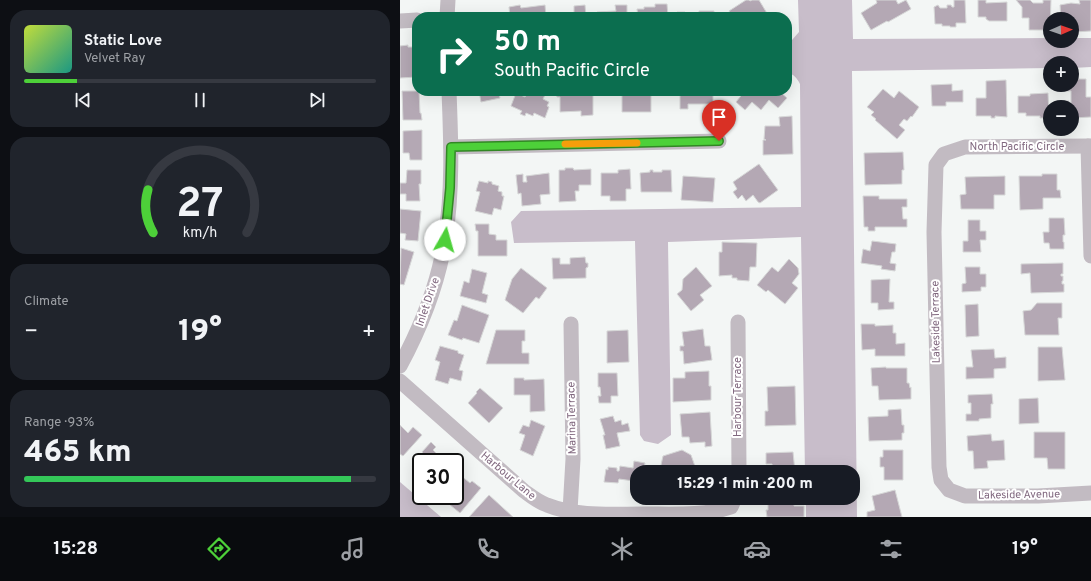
<!DOCTYPE html>
<html lang="en">
<head>
<meta charset="utf-8">
<style>
	body { margin:0; font-family:Overpass,sans-serif; background:#20242c; color:#f1f3f6; height:100vh; display:flex; flex-direction:column; font-size:15px; white-space:nowrap }
	* { box-sizing:border-box; margin:0 }
	p { font-size:13px; color:#9ea1a6 }
	.icon { flex:none; width:22px; height:22px; fill:none; stroke:currentColor; stroke-width:2; stroke-linecap:round; stroke-linejoin:round }
	.map { position:relative; flex:1; overflow:hidden }
	.side { display:flex; flex-direction:column; gap:10px; padding:10px; background:#0d0f14; width:400px }
	.side>* { flex:none }
	.guide { position:absolute; left:12px; top:12px; width:380px; height:84px; border-radius:16px; box-shadow:0 4px 16px #0002; background:#0b6e4f; color:#fff; overflow:hidden }
	.needle { width:26px; rotate:88deg }
	.buttons { position:absolute; left:643px; top:12px; display:grid; gap:8px }
	.buttons a { display:grid; place-items:center; width:36px; height:36px; border-radius:50%; background:#171b24; box-shadow:0 4px 16px #0002; font-size:20px }
	.speed { position:absolute; left:12px; top:453px; display:flex; gap:8px; font-size:20px; font-weight:700; text-align:center }
	.speed>* { display:grid; place-content:center; width:52px; height:52px; border-radius:50%; background:#171b24; box-shadow:0 4px 16px #0002; line-height:1 }
	.speed .limit { border:2px solid #111; border-radius:6px; background:#fff; color:#111 }
	.pin { position:absolute; display:grid; place-items:center; width:34px; height:34px; color:#fff; margin:-41px -17px; border-radius:50% 50% 50% 0; rotate:-45deg; box-shadow:0 0 4px #0007 }
	.pin .icon { rotate:45deg }
	.me { position:absolute; width:44px; margin:-22px; rotate:7deg; stroke-linejoin:round; filter:drop-shadow(0 0 3px #0008) }
	.turn { display:flex; align-items:center; gap:14px; height:84px; padding:0 16px; font-size:18px }
	.turn .icon { width:52px; height:52px; stroke-width:2.5 }
	.turn b { display:block; font-size:28px; line-height:34px }
	.big { font-size:30px; font-weight:800; line-height:1.1 }
	.side .card { flex:1; display:flex; flex-direction:column; justify-content:center; gap:6px; min-width:0; padding:0 14px; border-radius:16px; background:#20242c }
	.side .dial { align-items:center; gap:0 }
	.dial svg { height:104px; overflow:visible; fill:none; stroke:#363941; stroke-width:7; stroke-linecap:round; text-anchor:middle }
	.dial text { fill:#f1f3f6; stroke:none }
	.song { display:flex; align-items:center; gap:12px }
	.cover { width:48px; height:48px; border-radius:6px; background:linear-gradient(135deg,hsl(70 70% 55%),hsl(170 70% 35%)) }
	.played { height:4px; border-radius:2px; background:linear-gradient(90deg,#4dd039 15%,#363941 15%) }
	.keys { display:flex; justify-content:space-around; direction:ltr }
	.heat { display:flex; justify-content:space-between; align-items:center; font-size:22px; direction:ltr }
	.charge { height:6px; border-radius:3px; background:linear-gradient(90deg,#34c759 93%,#363941 0) }
	.trip { position:absolute; left:230px; top:465px; width:230px; height:40px; border-radius:16px; background:#171b24; box-shadow:0 4px 16px #0002; font-weight:800; line-height:40px; text-align:center }
	.menu { display:flex; height:64px; justify-content:space-around; align-items:center; background:#090b0e; color:#9ea1a6 }
	.menu .icon { width:28px; height:28px }
	.menu .current { color:#4dd039 }
	.menu b { font-size:18px; color:#f1f3f6 }
	main { display:flex; flex:1; min-height:0 }
	.map>svg:first-child { display:block }
	.water { fill:#c8bdca }
	.building { fill:#b4a8b4; stroke:#d6d7d7 }
	.lines { fill:none; stroke-linecap:round; stroke-linejoin:round }
	.minor { stroke:#c2bbc2; stroke-width:15 }
	.route-casing { stroke:#328725; stroke-width:10 }
	.route { stroke:#4dd039; stroke-width:7 }
	.slow { stroke:#f59e0b; stroke-width:7 }
	.labels { text-anchor:middle; dominant-baseline:central; stroke-width:4; stroke-linejoin:round; paint-order:stroke }
	.street-label { font-size:11px; fill:#81687f; stroke:#fff }
</style>
</head>
<body>
<main>
<section class="side">
<div class="card">
<div class="song"><i class="cover"></i><div><b>Static Love</b><p>Velvet Ray</p></div></div>
<div class="played"></div>
<div class="keys"><svg class="icon" aria-label="previous" viewBox="0 0 24 24"><path d="M18 5L8 12l10 7zM5 5v14"/></svg><svg class="icon" aria-label="pause" viewBox="0 0 24 24"><path d="M8 5v14M16 5v14"/></svg><svg class="icon" aria-label="next" viewBox="0 0 24 24"><path d="M6 5l10 7-10 7zM19 5v14"/></svg></div>
</div>
<div class="card dial"><svg viewBox="0 0 100 80">
<path d="M14 69A42 42 0 1 1 86 69"/>
<path d="M14 69A42 42 0 0 1 10 36" stroke="#4dd039"/>
<text x="50" y="56" font-size="32" font-weight="700">27</text>
<text x="50" y="72" font-size="11">km/h</text>
</svg></div>
<div class="card"><p>Climate</p>
<div class="heat"><a>−</a><b class="big">19°</b><a>+</a></div>
</div>
<div class="card"><p>Range · 93%</p><b class="big">465 km</b><div class="charge"></div></div>
</section>
<div class="map">
<svg width="691" height="517" viewBox="0 0 691 517">
	<rect width="100%" height="100%" fill="#f3f6f5"/>
	<!-- water -->
	<g class="water">
		<path d="M398 0H452L453 39 650 38V41H672V38H691V67L672 68V63H650V68L452 71 457 517H406V498H453V472H405L401 237 268 242 271 435 258 444 244 441 240 435 235 241 114 243 111 222 121 211 401 207 400 84C397 78 394 74 387 73V40H392L399 32Z"/>
		<path d="M0 482 41 517H0Z"/>
	</g>
	<!-- building -->
	<g class="building">
		<path d="M346 0H349L350 1 352 0H359L368 15 370 14 372 17H326L331 14 329 11Z"/>
		<path d="M476 0H496L498 4 506 0 511 9 488 22 487 21 471 30 461 13 477 3Z"/>
		<path d="M554 0H565L566 23H556V27H550V26H542V24H535L534 7 538 5 540 8H547V5H551L552 7H554Z"/>
		<path d="M578 0H586V3L607 2V21H589L586 19V17H578Z"/>
		<path d="M616 0H630L633 3H643V0H651L650 30H629V18H622V7Z"/>
		<path d="M679 0H691V31L673 32 672 19H661L660 5 671 3 680 4Z"/>
		<path d="M255 4H267L268 17H238L237 9H244V7H255Z"/>
		<path d="M120 5 121 8 145 5 146 17H110L109 7Z"/>
		<path d="M185 5 186 17H157L160 16V15H164V16H174V6Z"/>
		<path d="M215 5H227V17H197V12L216 11Z"/>
		<path d="M299 11H314V17H277V12H285V14L299 13Z"/>
		<path d="M8 45V47H17L16 58 17 77 0 78V46Z"/>
		<path d="M672 79H686V97H691V117L672 118V107H660L661 101H669V104H671V91H665V85H672Z"/>
		<path d="M606 80 607 117 595 116V118H591V116H576V98H586V81Z"/>
		<path d="M552 84V91L563 90V102H546V106H532L531 85Z"/>
		<path d="M483 89 494 98 499 91 519 107 512 117 511 116 507 121 504 119 499 125 505 130 497 139 475 120 476 119 471 115 474 112 467 107Z"/>
		<path d="M2 91H19L20 113H21L22 120H3Z"/>
		<path d="M79 91H98L100 98 81 102Z"/>
		<path d="M129 91H135L145 95 143 99 149 102 147 106 149 107 145 118 134 113 133 116 126 113 125 116 120 114 122 111 111 106 116 93 125 97Z"/>
		<path d="M156 91H193V115L181 116V111L160 112V97H157Z"/>
		<path d="M280 91H313V104H288V109H280Z"/>
		<path d="M345 91H379L387 98 378 108 369 100 361 110 352 102 345 110 336 102Z"/>
		<path d="M229 92 251 93V112H222V93H229Z"/>
		<path d="M648 93 649 118H640V116H626V113H618V96H630V94Z"/>
		<path d="M392 116 393 154 363 155V140H366L364 139 365 126H380L379 117Z"/>
		<path d="M22 130V160H10L9 153H3V131Z"/>
		<path d="M503 152 504 170H502V184L465 185 464 153Z"/>
		<path d="M359 164 378 190 360 203 358 202 353 195 346 201 342 195 338 199 333 192 337 189 333 182Z"/>
		<path d="M165 168H173L174 170 191 169V185H179V191H175L176 201 159 202V170H165Z"/>
		<path d="M230 169 231 189H226V201H210V196H201V173H218V170Z"/>
		<path d="M7 170H21V184H19L20 201H6V194H0V183H6Z"/>
		<path d="M250 170H253V172H262V170H271L272 192H241L240 173 250 172Z"/>
		<path d="M149 173 150 194 140 195 141 204 122 206 121 193 118 194 116 175 123 174V182H127L126 176Z"/>
		<path d="M642 174H657V190H660L661 198H643V209L620 210 619 176H642Z"/>
		<path d="M283 176 315 178 313 202 281 200Z"/>
		<path d="M605 176V195H594V209H561L560 195 566 194 565 177Z"/>
		<path d="M79 181 88 183V181L92 182V184L99 186 98 191 102 192V196H104L101 210 94 208 92 215 75 211 80 192 76 191Z"/>
		<path d="M463 196H479V199H507V207H502L503 219H507V227H475V231H468V227H464Z"/>
		<path d="M0 209 21 211 18 241 5 240 6 234 0 233Z"/>
		<path d="M649 218H664L665 235H663V242H664V249H650L649 243H644L643 232H649Z"/>
		<path d="M568 220H580V231H586V240H580L581 252H563V241H568Z"/>
		<path d="M75 224H89V234L96 235V240H107V256H78V231H76Z"/>
		<path d="M472 241 496 244 495 252H492L490 263 496 264 495 271 481 269 482 266 461 263 463 249 470 251Z"/>
		<path d="M322 242 357 243 356 267H350L349 281 337 280V278H332V275L319 276V252H322Z"/>
		<path d="M1 248 14 252 4 285 0 284Z"/>
		<path d="M185 257 186 263H188V267L186 268V278L153 279 152 258H160V264H170V258Z"/>
		<path d="M389 259 398 268 399 274 392 283 398 288 385 304 368 290 366 292 357 285 372 267 378 272Z"/>
		<path d="M663 263V274H661V276H663V281H662V284H664V292L631 293 630 273 621 274V264Z"/>
		<path d="M296 267 312 286 300 295 304 300 291 311 277 294 282 290 283 279Z"/>
		<path d="M565 267H580V274H586V287H581V291L562 292V284L566 283Z"/>
		<path d="M121 268 147 288 139 299 136 297 123 313 105 300 112 279Z"/>
		<path d="M72 269 87 273 82 293 88 295 86 303 60 296 64 281 69 283Z"/>
		<path d="M490 279 489 302H494V309L478 310V303H471V280Z"/>
		<path d="M637 303H662V318H658L659 335H625L623 311 631 310Z"/>
		<path d="M578 304 579 336 566 337 565 305Z"/>
		<path d="M62 305 89 315 79 343 63 338 62 340 48 335 54 320 57 321Z"/>
		<path d="M461 324H475V326L493 325V333H496V344L505 343V356H475V349L462 350Z"/>
		<path d="M303 329 305 346H310L312 360 284 364 283 351H280V346H284L282 332Z"/>
		<path d="M96 330H125V341H122V353H129V364H86Z"/>
		<path d="M228 330 229 362 207 363V331Z"/>
		<path d="M40 346 58 351V353L64 355 59 370 63 371 61 381 50 378 48 384 35 380 40 362 35 360Z"/>
		<path d="M638 347H662L665 380 638 381Z"/>
		<path d="M594 349 595 358 606 357V368L594 369V378L566 379V367H573L571 350Z"/>
		<path d="M486 367V368H507V383H509L510 388 511 387V399L479 400 478 386H472L471 368Z"/>
		<path d="M309 371V386H311V400L273 402V378H285V372Z"/>
		<path d="M198 373H217L218 396H211V403H199L198 396H201L200 387H198Z"/>
		<path d="M114 378H124V380L144 379 145 411 130 412V395H114Z"/>
		<path d="M395 386 396 425 365 426V411H368L367 387Z"/>
		<path d="M80 388 103 408 89 423 68 403 77 393 76 392Z"/>
		<path d="M592 394 593 404H591V418L579 419V421H566V414H571V403H568V395Z"/>
		<path d="M638 398 639 423 619 424V399Z"/>
		<path d="M501 409 502 425H504V433H502V440L469 441 468 417 488 416V410Z"/>
		<path d="M310 412 312 446 305 447V442L290 443 289 437H282L280 414Z"/>
		<path d="M213 416 215 422 221 420 222 425 228 423 230 431 217 433 220 446 206 449 203 435H205L200 419Z"/>
		<path d="M131 420 145 426 133 456 120 450 125 435 119 433 123 425 129 427Z"/>
		<path d="M0 425 8 433 13 427 22 435 3 456 0 454Z"/>
		<path d="M634 432H665V469H648L647 458H634Z"/>
		<path d="M591 434 592 441 604 440 605 460 587 461 588 468 574 469 573 451H568L567 436Z"/>
		<path d="M31 442 36 447 33 450 41 458 43 456 49 461 21 462V469L18 472 12 467 24 454 22 452Z"/>
		<path d="M282 450 291 455 297 472H263L261 465 263 456Z"/>
		<path d="M483 450H503V480H484V467H480V457H483Z"/>
		<path d="M393 452 395 472H373L372 464H366V453Z"/>
		<path d="M234 461 245 463 244 469 251 470V472H237V484L234 483V481L219 479 218 483 204 482 206 469 208 470V467L217 468V471H219L220 466 233 468Z"/>
		<path d="M55 471 70 483 72 481 81 488 60 513 44 500 47 496H55Z"/>
		<path d="M495 490 502 517H467V512L475 510 472 496Z"/>
		<path d="M89 495 113 517H69Z"/>
		<path d="M368 498H398L399 504H394V506H404V517H367L366 510H368Z"/>
	</g>
	<g class="lines">
		<!-- minor -->
		<g class="minor">
			<path d="M47 17 48 0"/>
			<path d="M0 21 17 20"/>
			<path d="M688 146 691 256"/>
			<path d="M691 146 565 147 544 154 536 165 534 232 539 467 541 480 549 490 565 496H638L691 493"/>
			<path d="M51 147 319 141"/>
			<path d="M338 322 339 472"/>
			<path d="M0 366C21 327 38 285 45 240 53 191 51 141 49 91"/>
			<path d="M0 381 124 491C131 496 138 502 147 505 177 517 212 514 244 514 273 514 304 516 331 507L335 498"/>
			<path d="M170 511 173 459 171 324"/>
		</g>
	</g>
	<g class="lines">
		<defs>
			<path id="route" d="M45 240 50 188 51 147 319 141"/>
		</defs>
		<!-- route casing -->
		<use href="#route" class="route-casing"/>
		<!-- route -->
		<use href="#route" class="route"/>
		<!-- slow -->
		<path class="slow" d="M165 144 237 143"/>
	</g>
	<g class="labels">
		<!-- street labels -->
		<g class="street-label">
			<text x="617" y="147">North Pacific Circle</text>
			<text transform="translate(28 302) rotate(-71)">Inlet Drive</text>
			<text transform="translate(536 322) rotate(-91)">Lakeside Terrace</text>
			<text transform="translate(338 397) rotate(-90)">Harbour Terrace</text>
			<text transform="translate(172 418) rotate(-91)">Marina Terrace</text>
			<text transform="translate(108 476) rotate(40)">Harbour Lane</text>
			<text transform="translate(619 495) rotate(-1)">Lakeside Avenue</text>
		</g>
	</g>
</svg>
<div class="buttons">
<a><svg class="needle" viewBox="-14 -14 28 28"><path d="M0-13l5 13h-10z" fill="#e53935"/><path d="M0 13l5-13h-10z" fill="#9ea1a6"/></svg></a>
<a>+</a>
<a>−</a>
</div>
<div class="speed"><div class="limit">30</div></div>
<div class="pin" style="left:319px;top:141px;background:#d93025"><svg class="icon" aria-label="arrive" viewBox="0 0 24 24"><path d="M6 21V4h12l-3 4 3 4H6"/></svg></div>
<svg class="me" style="left:45px;top:240px" viewBox="-20 -20 40 40"><circle r="19" fill="#fff"/><path d="M0-13L10 11 0 6-10 11z" fill="#4dd039"/></svg>
<div class="trip">15:29 · 1 min · 200 m</div>
<div class="guide">
<div class="turn"><svg class="icon" aria-label="right" viewBox="0 0 24 24"><path d="M7 20v-9h11M14 6l5 5-5 5"/></svg><div><b>50 m</b>South Pacific Circle</div></div>
</div>
</div>
</main>
<nav class="menu">
<b>15:28</b>
<svg class="icon current" aria-label="directions" viewBox="0 0 24 24"><path d="M12 3l9 9-9 9-9-9zM9 14v-3h6M13 9l2 2-2 2"/></svg>
<svg class="icon" aria-label="music" viewBox="0 0 24 24"><path d="M9 18V5l10-2v13"/><circle cx="6" cy="18" r="3"/><circle cx="16" cy="16" r="3"/></svg>
<svg class="icon" aria-label="phone" viewBox="0 0 24 24"><path d="M5 4h4l2 5-3 2q2 4 5 5l2-3 5 2v4C11 20 4 13 5 4z"/></svg>
<svg class="icon" aria-label="climate" viewBox="0 0 24 24"><path d="M12 3v18M4 7l16 10M4 17L20 7"/></svg>
<svg class="icon" aria-label="car" viewBox="0 0 24 24"><path d="M5 17H2v-5l4-1 3-4h7l3 4 3 1v5h-3M9 17h6M6 11h13"/><circle cx="7" cy="17" r="2"/><circle cx="17" cy="17" r="2"/></svg>
<svg class="icon" aria-label="filters" viewBox="0 0 24 24"><path d="M4 7h16M4 17h16"/><circle cx="9" cy="7" r="2"/><circle cx="15" cy="17" r="2"/></svg>
<b>19°</b>
</nav>
</body>
</html>
